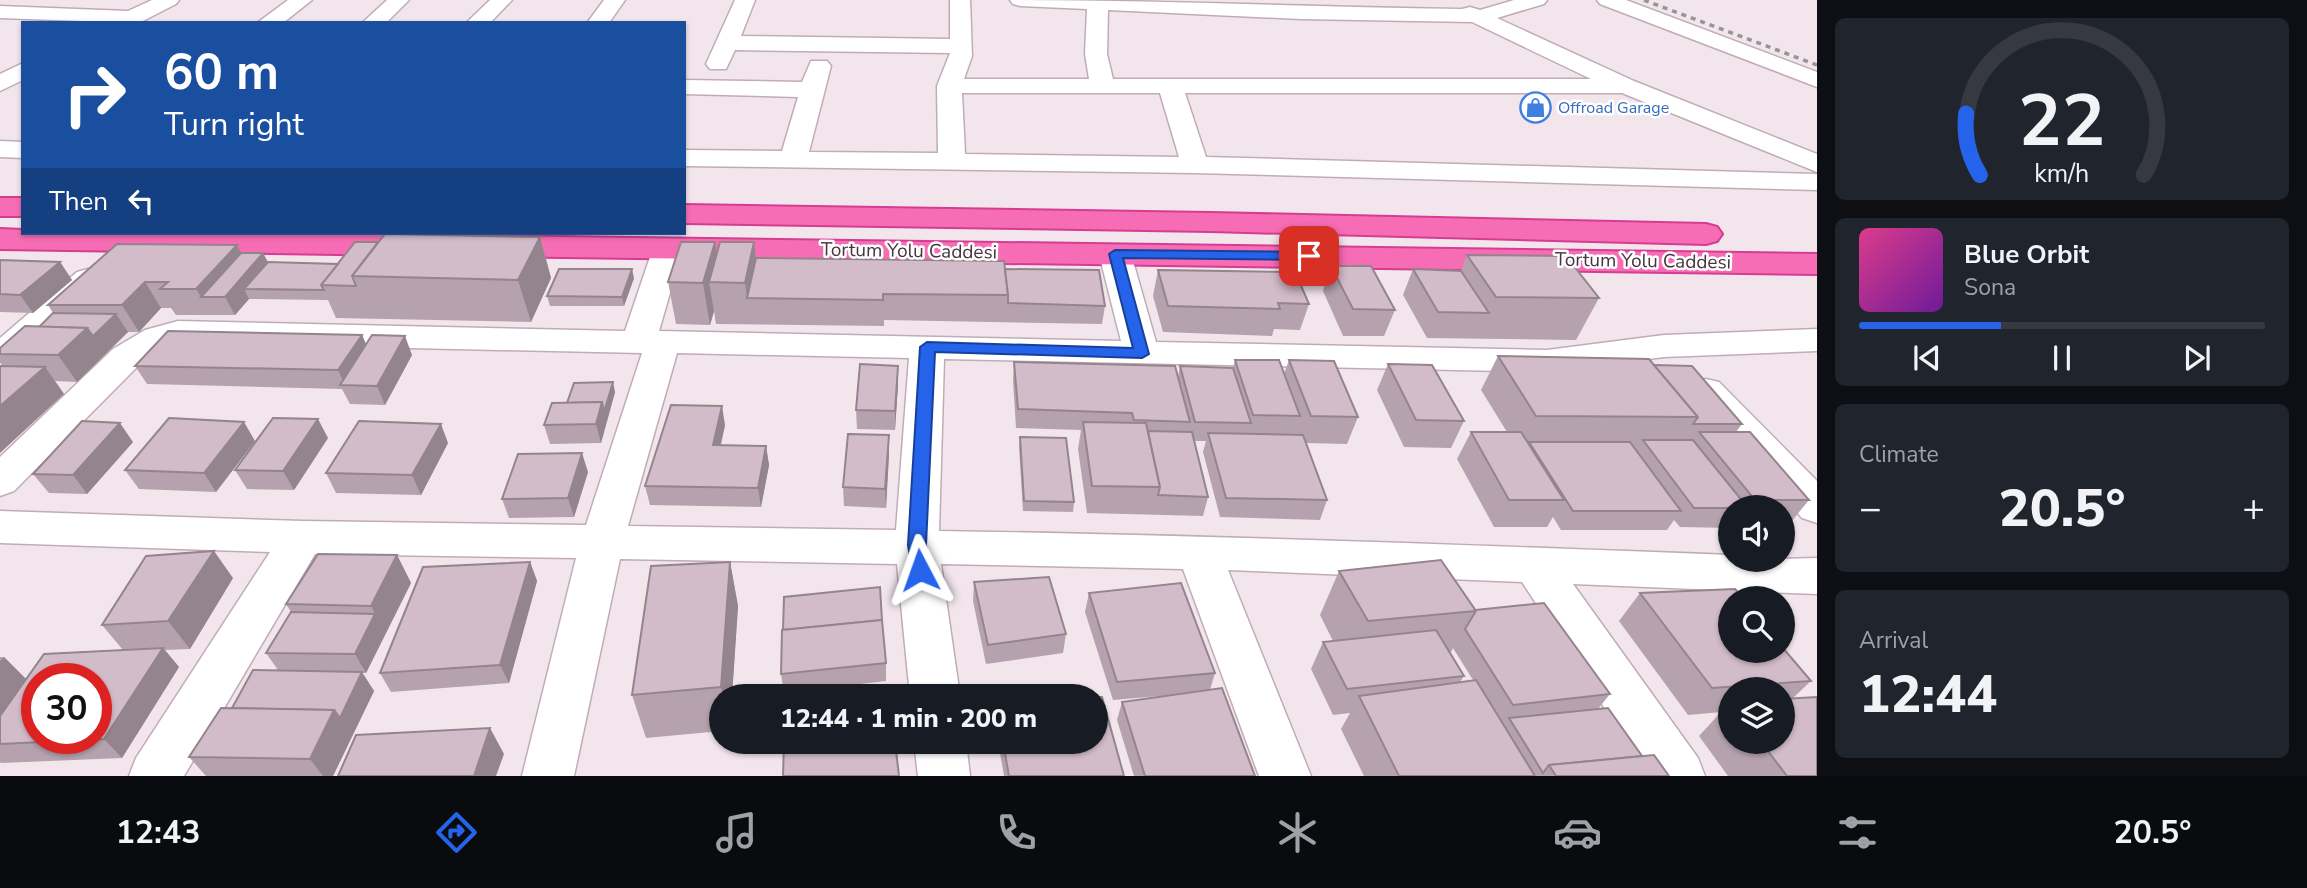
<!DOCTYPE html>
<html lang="en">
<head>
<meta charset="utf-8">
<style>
	body { margin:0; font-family:"Nunito Sans",sans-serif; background:#20242c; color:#f1f3f6; height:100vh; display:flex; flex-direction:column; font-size:26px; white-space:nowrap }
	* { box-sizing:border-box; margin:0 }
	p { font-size:23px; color:#9ea1a6 }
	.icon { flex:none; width:38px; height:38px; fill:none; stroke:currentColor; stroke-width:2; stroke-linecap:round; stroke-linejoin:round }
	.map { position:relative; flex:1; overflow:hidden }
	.details { display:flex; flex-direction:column; gap:18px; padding:18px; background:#0d0f14; width:490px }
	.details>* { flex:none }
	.hud { position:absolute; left:21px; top:21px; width:665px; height:214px; border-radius:0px; box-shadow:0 2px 5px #0004; background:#1a4fa0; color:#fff; overflow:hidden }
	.tools { position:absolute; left:1718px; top:495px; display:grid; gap:14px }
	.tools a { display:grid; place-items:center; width:77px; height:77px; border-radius:50%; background:#171b24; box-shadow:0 2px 5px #0004; font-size:35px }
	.speed { position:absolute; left:21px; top:663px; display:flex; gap:14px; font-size:35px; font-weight:700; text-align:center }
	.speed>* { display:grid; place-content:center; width:91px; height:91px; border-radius:50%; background:#171b24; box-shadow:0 2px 5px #0004; line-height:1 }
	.speed .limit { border:10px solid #d22; background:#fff; color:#111 }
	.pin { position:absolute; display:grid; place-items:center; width:60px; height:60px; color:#fff; margin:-30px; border-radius:14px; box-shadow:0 4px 10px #0006 }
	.me { position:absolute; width:77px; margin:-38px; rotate:356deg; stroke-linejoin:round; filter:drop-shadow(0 0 5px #0008) }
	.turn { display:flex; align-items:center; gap:24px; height:147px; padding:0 28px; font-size:32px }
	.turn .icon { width:91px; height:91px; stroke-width:2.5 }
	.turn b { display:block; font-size:49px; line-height:60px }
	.then { display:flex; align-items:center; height:66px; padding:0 28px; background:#0003; gap:14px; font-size:26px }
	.big { font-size:52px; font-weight:800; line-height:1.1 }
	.details .card { flex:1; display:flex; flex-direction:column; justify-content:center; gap:10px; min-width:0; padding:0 24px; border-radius:10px; background:#20242c }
	.details .dial { align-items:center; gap:0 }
	.dial svg { height:182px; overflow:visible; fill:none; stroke:#363941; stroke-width:7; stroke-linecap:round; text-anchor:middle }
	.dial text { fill:#f1f3f6; stroke:none }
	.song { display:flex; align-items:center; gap:21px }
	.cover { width:84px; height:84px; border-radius:10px; background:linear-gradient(135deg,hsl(330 70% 55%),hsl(280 70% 35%)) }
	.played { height:7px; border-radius:4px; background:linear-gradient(90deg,#2563eb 35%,#363941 35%) }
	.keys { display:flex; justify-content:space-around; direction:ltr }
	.heat { display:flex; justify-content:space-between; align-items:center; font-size:38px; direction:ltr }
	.trip { position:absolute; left:709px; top:684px; width:399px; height:70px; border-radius:35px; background:#171b24; box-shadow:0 2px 5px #0004; font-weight:800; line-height:70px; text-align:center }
	.tabs { display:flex; height:112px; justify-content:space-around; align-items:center; background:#090b0e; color:#9ea1a6 }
	.tabs .icon { width:49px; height:49px }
	.tabs .active { color:#2563eb }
	.tabs b { font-size:32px; color:#f1f3f6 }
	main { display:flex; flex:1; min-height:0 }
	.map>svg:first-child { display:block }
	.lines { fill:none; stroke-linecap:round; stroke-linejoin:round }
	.minor-casing { stroke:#c0acb7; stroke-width:3 }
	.highway-casing { stroke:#d53d92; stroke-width:4 }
	.minor { fill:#fff; fill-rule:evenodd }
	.highway { fill:#f66db5; fill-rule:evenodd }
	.rail { stroke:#959595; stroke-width:3.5; stroke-dasharray:5 5; stroke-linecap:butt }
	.wall { fill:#b5a2ae; fill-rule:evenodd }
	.shaded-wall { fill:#94848d }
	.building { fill:#d3bcca; stroke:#94848d; stroke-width:2; fill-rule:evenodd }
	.route { fill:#2563eb; stroke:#184099; stroke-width:2 }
	.labels { text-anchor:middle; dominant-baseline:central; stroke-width:5; stroke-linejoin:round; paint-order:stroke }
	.far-shop-label { font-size:16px; fill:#366cbe; stroke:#fff; text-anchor:start }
	.street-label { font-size:19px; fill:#45363f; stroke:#fff }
</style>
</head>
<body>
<main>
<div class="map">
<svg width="1817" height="776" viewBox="0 0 1817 776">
	<rect width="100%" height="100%" fill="#f2e6ec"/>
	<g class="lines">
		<defs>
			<g id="minor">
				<path d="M152 0H179L176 4 139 23 0 18V6L128 11Z"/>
				<path d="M288 0H312L283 23H257Z"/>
				<path d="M387 0H409L386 23H362Z"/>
				<path d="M490 0H512L490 23H466Z"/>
				<path d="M604 0H625L609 23H587Z"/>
				<path d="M735 0H755L741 36 950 39V0H970L972 56 964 79H1089L1085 54 1087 9 1020 6 1013 4 1010 0C1161 0 1311 7 1462 9L1470 7 1480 10 1514 0H1547L1544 4 1497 18 1634 81 1817 154V172L1622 93H1185L1206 157 1817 174V190L1195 173 684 166V150L782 151 798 97 684 94V80L802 82 811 61H827L831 66 809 152 938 153 937 86 950 53 735 50 726 69H710L706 64ZM1108 10 1301 19 1472 22 1591 79H1113L1107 54ZM962 93H1160L1179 157 965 154Z"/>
				<path d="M1597 0H1626L1817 72V87L1600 4Z"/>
				<path d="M23 63V80L0 91V74Z"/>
				<path d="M0 141 23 142V158L0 157Z"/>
				<path d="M668 239 679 241 683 248 659 331 1121 341 1099 254 1104 247 1115 245 1126 247 1131 254 1156 342 1547 350 1664 335 1817 329V351L1664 357 1547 372 944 359 939 531C1203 535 1467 545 1731 555V560L1817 558V594L1573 584 1698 758 1705 776H1649L1522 582 1228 570 1311 776H1259L1183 569 941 564 960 696H910L897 564 620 559 574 776H522L576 558 315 554 184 776H129L136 758 270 552 0 543V511L303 521 586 525 642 353 179 343 169 346 139 365 14 491 0 496V457L113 349 145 330 178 321 625 331 653 248 657 241ZM677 353 909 358 896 530 628 526Z"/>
				<path d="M88 269 99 272 104 279 99 286 13 365 0 368V338L77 272Z"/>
				<path d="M1706 379 1719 382 1817 481V523L1802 518 1693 400 1688 391 1693 382Z"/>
				<path d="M914 742H966L970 776H918Z"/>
			</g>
			<g id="highway">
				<rect x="0" y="198" width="23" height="18"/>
				<path d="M684 205 1210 213 1706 224 1717 227 1722 234 1717 241 1706 244 1210 231 684 223Z"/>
				<path d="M0 229 23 230V233L404 235 415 238 420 245 415 252 404 255 0 249Z"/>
				<path d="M492 236 1817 254V274L492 256 481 253 476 246 481 239Z"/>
			</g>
		</defs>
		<!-- minor casing -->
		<use href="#minor" class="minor-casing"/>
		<!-- highway casing -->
		<use href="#highway" class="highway-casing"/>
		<!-- minor -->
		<use href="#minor" class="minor"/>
		<!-- highway -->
		<use href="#highway" class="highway"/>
		<!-- rail -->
		<path class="rail" d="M1644 0 1817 65"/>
	</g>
	<!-- wall -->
	<g class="wall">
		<path d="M540 237 551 278 531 322 336 318 328 300 249 299 235 315H176L171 308H161L139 332H128L77 382 55 381 64 394 3 366 0 363V348L39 327 53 313 48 305 241 253H263L268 262 338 264 378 242Z"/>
		<path d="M754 242 756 258 1005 269 1105 306 1102 324 884 320V326L716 324 714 311 710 325 676 324 668 282 717 255Z"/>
		<path d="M1467 255 1599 298 1576 340 1427 338 1403 295 1413 269 1461 271Z"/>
		<path d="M0 260 60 262 72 280 33 313 0 312Z"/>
		<path d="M1331 266 1395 310 1384 336H1343L1323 291Z"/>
		<path d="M1158 270 1309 304 1300 330 1274 329 1272 336 1163 332 1153 296Z"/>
		<path d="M634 278 624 306H550L547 296Z"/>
		<path d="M362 335 366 344 412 355 385 405 350 404 342 389 147 384 135 366Z"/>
		<path d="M1498 356 1654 365 1742 424 1736 432 1809 500 1786 528H1783V508H1731V528L1680 527 1674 520 1667 530H1561L1553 517 1547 527H1494L1457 459 1471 432H1507L1481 390Z"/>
		<path d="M1235 360 1284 374 1289 360 1358 417 1347 444 1306 443 1327 500 1320 520 1220 517 1203 452 1206 441H1194L1208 497 1203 516 1087 513 1078 449 1081 430 1016 428 1013 381 1014 362 1178 377 1180 366 1233 368Z"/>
		<path d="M1388 364 1464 421 1451 448 1404 447 1377 390Z"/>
		<path d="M898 384 895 430 857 429 856 410Z"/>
		<path d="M615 392 601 443 550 444 544 425 567 403Z"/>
		<path d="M725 425 721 445 766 446 769 465 761 507 650 505 645 486Z"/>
		<path d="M889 435V454L886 508 844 506 843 487Z"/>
		<path d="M1020 437 1074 502 1073 512 1023 511 1019 447Z"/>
		<path d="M328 438 294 490 247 489 235 470Z"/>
		<path d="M255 441 216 492 139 489 125 470Z"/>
		<path d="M133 442 87 494 49 493 33 474Z"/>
		<path d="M448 443 421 495 336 493 326 473Z"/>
		<path d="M588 472 574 517 509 518 502 499Z"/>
		<path d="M397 555 411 583 366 673H362L374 691 333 776H206L189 757 232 708 278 670 266 653 291 612 286 604Z"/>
		<path d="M530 562 537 581 509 683 391 692 380 673Z"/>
		<path d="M730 562 738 606 732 696H721V731L646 738 632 695Z"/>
		<path d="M1339 571 1475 610 1610 694 1598 709 1642 756 1669 776H1364L1341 729 1350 713 1333 715 1311 669 1323 642 1333 641 1320 615ZM1453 648 1473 680 1460 682 1464 676 1450 654Z"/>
		<path d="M233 578 190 649 165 650 179 667 122 758 1 763 0 762V657H4L26 679 123 650 102 625Z"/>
		<path d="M974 582 1066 634 1063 653 986 664 973 601Z"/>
		<path d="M1089 593 1215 673 1210 690 1255 776H1134L1117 720 1122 702 1172 695 1113 700 1085 612Z"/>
		<path d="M1640 593 1811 681 1793 698 1817 776H1728L1699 736 1721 712 1688 715 1619 621ZM1731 690H1783V742H1731Z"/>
		<path d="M882 620 886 663V681L784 693 781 674Z"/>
		<path d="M998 742H1096L1124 776H1004Z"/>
	</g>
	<!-- shaded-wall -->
	<g class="shaded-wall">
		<path d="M540 237 551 278 531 322 518 280Z"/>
		<path d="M715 242 721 282H709L714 311 710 325 703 283Z"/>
		<path d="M754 242 759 283 747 298 745 283Z"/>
		<path d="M237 245 249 269 263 253 272 271 244 289 249 299 235 315 225 297H201L196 289Z"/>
		<path d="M60 262 72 280 33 313 20 295Z"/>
		<path d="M632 269 634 278 624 306 622 297Z"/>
		<path d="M145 282 161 308 139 332 122 305Z"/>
		<path d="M116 314 128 332 77 382 58 355 87 328Z"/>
		<path d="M362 335 370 354 345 385 338 370Z"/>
		<path d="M405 336 412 355 385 405 377 386Z"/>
		<path d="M898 366V384L895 430V411Z"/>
		<path d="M45 367 64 394 0 453V406Z"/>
		<path d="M613 382 615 392 601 443 596 424 602 402Z"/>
		<path d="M722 406 725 425 716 464 713 445Z"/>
		<path d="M318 419 328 438 294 490 283 471Z"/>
		<path d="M244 422 255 441 216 492 204 473Z"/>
		<path d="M120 423 133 442 87 494 73 475Z"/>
		<path d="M441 424 448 443 421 495 412 475Z"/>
		<path d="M889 435V454L886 508 885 489Z"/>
		<path d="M766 446 769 465 761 507 758 488Z"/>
		<path d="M582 453 588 472 574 517 568 498Z"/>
		<path d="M214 551 233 578 190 649 168 621Z"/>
		<path d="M397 555 411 583 366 673 355 654 375 614 371 606Z"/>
		<path d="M530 562 537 581 509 683 500 665Z"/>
		<path d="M730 562 738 606 732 696H723L721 687Z"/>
		<path d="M163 648 179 667 122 758 104 739Z"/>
		<path d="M4 657 31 684 0 726V661Z"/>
		<path d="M362 672 374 691 333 776H323L310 759 334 710Z"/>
		<path d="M490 728 504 754 496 776H474Z"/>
	</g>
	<!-- building -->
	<g class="building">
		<path d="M385 234 540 237 518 280 352 276Z"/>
		<path d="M355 242H378L352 276 356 286 321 285Z"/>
		<path d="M681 242H715L703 283 668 282Z"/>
		<path d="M720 242H754L745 283 709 282Z"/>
		<path d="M117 244 237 245 196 289H160L168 282H145L122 305H48Z"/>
		<path d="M241 253H263L225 297H201Z"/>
		<path d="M1467 255 1566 256 1599 298 1496 297Z"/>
		<path d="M756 258 1004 261 1008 295 883 294V300L747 298Z"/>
		<path d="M0 260 60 262 20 295 0 294Z"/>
		<path d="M268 262 338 264 321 285 324 290 244 289Z"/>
		<path d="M1331 266H1371L1395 310 1353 309Z"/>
		<path d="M559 269H632L622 297 547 296Z"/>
		<path d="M1005 269 1099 270 1105 306 1008 303V295Z"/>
		<path d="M1413 269 1461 271 1489 313 1438 312Z"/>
		<path d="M1158 270 1295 272 1309 304 1278 303 1280 309 1168 306Z"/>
		<path d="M53 313 116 314 93 336 87 328 39 327Z"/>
		<path d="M25 326 87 328 58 355 0 354V348Z"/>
		<path d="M168 331 362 335 338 370 135 366Z"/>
		<path d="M372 335 405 336 377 386 340 385Z"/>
		<path d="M1498 356 1649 359 1698 417 1536 416Z"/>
		<path d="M1235 360H1279L1300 416 1253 415Z"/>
		<path d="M1289 360 1334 361 1358 417 1311 416Z"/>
		<path d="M1014 362 1175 366 1190 422 1134 420 1132 413 1018 409Z"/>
		<path d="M860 364 898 366 895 411 856 410Z"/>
		<path d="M1388 364 1432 365 1464 421 1416 420Z"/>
		<path d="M1654 365 1692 366 1742 424H1693L1698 417Z"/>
		<path d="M0 366 45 367 0 406Z"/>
		<path d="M1180 366 1233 368 1251 423 1195 422Z"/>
		<path d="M613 382 604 412 602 402 567 403 574 383Z"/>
		<path d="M602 402 596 424 544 425 552 403Z"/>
		<path d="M671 405 722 406 713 445 766 446 758 488 645 486Z"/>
		<path d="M169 418 244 422 204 473 125 470Z"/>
		<path d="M273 418 318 419 283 471 235 470Z"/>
		<path d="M82 421 120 423 73 475 33 474Z"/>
		<path d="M359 421 441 424 412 475 326 473Z"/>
		<path d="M1083 422 1146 423 1160 487 1092 486Z"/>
		<path d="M1148 431 1192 432 1208 497 1158 495 1160 487Z"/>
		<path d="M1471 432H1521L1564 500H1509Z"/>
		<path d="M1699 432H1750L1809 500H1755Z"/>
		<path d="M1208 433 1303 435 1327 500 1226 498Z"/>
		<path d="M848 434 889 435 885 489 843 487Z"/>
		<path d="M1020 437 1066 438 1074 502 1024 501Z"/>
		<path d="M1643 440H1693L1748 508H1694Z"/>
		<path d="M1529 442H1630L1681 511H1573Z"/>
		<path d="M582 453 568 498 502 499 518 454Z"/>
		<path d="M214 551 168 621 102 625 146 556Z"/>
		<path d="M318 554 397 555 371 606 286 604Z"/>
		<path d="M1441 560 1476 611 1368 621 1339 571Z"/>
		<path d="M530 562 500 665 380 673 423 567Z"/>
		<path d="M730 562 721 687 632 695 651 566Z"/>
		<path d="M1049 577 1066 634 988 645 974 582Z"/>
		<path d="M1181 583 1215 673 1117 682 1089 593Z"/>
		<path d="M880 587 882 620 783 630 784 597Z"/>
		<path d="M1735 589 1743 598H1731V651H1783V648L1811 681 1712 688 1640 593Z"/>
		<path d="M1544 603 1610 694 1513 705 1465 629 1476 611 1475 610Z"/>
		<path d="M291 612 375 614 355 654 266 653Z"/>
		<path d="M882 620 886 663 781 674 782 630Z"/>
		<path d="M1436 630 1464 676 1347 689 1323 642Z"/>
		<path d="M163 648 104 739 0 744V716L44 654ZM37 679H96V738H37Z"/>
		<path d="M253 670 362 672 340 718 334 710 232 708Z"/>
		<path d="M1476 680 1535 776H1399L1359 696Z"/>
		<path d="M1222 688 1255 776H1145L1122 702Z"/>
		<path d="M1096 697H1102L1124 776H1009L1003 742H1096Z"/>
		<path d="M1817 697V776H1787L1761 742H1783V699Z"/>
		<path d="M221 708 334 710 310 759 189 757Z"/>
		<path d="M1608 708 1642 756 1549 765 1543 773 1509 718Z"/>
		<path d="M490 728 474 776H338L356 735Z"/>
		<path d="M784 742H895L899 776H783Z"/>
		<path d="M1654 755 1669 776H1556L1549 765Z"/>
	</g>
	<!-- route -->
	<path class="route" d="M1115 250 1309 252 1315 256 1309 260 1123 258 1149 354 1142 358 935 352 926 545 929 570 927 576 920 578 913 576 908 545 920 347 927 342 1133 348 1109 254Z"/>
	<!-- icons -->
	<defs>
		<symbol id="shop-ring" viewBox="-11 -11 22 22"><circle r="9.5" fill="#fff" stroke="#3f7fe0" stroke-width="1.5"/><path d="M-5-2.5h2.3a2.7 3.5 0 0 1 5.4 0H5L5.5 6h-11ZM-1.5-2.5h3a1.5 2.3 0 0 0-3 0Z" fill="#3f7fe0"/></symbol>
	</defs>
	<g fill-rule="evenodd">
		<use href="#shop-ring" x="1518" y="90" width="35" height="35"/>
	</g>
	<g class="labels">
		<!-- far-shop labels -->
		<g class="far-shop-label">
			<text x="1558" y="108">Offroad Garage</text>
		</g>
		<!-- street labels -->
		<g class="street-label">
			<text transform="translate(909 251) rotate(1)">Tortum Yolu Caddesi</text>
			<text transform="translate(1643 261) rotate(1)">Tortum Yolu Caddesi</text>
		</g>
	</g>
</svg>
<div class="tools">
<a><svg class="icon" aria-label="sound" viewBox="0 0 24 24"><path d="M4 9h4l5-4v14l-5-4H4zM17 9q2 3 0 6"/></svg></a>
<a><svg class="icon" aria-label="search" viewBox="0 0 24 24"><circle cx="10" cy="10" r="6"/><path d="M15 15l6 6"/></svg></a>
<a><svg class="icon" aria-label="layers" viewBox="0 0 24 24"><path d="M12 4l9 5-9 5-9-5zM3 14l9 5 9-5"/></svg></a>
</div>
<div class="speed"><div class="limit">30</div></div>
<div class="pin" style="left:1309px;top:256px;background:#d93025"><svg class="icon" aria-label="arrive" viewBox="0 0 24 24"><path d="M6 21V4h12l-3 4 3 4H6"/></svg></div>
<svg class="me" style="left:920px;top:570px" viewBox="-20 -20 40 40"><path d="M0-17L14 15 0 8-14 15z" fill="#2563eb" stroke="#fff" stroke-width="4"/></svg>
<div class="trip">12:44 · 1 min · 200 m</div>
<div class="hud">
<div class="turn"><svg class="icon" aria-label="right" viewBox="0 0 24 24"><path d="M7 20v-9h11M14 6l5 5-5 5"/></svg><div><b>60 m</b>Turn right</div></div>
<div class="then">Then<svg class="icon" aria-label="left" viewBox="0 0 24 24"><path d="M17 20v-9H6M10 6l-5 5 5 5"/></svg></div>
</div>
</div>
<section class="details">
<div class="card dial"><svg viewBox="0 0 100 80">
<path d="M14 69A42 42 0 1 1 86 69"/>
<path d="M14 69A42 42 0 0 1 8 42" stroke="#2563eb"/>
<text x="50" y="56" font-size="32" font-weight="700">22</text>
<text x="50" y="72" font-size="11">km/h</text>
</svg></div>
<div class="card">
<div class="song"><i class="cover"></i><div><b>Blue Orbit</b><p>Sona</p></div></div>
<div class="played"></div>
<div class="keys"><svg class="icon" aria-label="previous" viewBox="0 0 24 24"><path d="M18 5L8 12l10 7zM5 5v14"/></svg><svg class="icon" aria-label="pause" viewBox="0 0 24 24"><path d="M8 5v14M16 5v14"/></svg><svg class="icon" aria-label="next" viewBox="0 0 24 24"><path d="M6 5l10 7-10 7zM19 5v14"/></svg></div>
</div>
<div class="card"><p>Climate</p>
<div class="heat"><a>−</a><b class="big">20.5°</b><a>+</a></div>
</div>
<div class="card"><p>Arrival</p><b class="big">12:44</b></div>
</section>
</main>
<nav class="tabs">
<b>12:43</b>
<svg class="icon active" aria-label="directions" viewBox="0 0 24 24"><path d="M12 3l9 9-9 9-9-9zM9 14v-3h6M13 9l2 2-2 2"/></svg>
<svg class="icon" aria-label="music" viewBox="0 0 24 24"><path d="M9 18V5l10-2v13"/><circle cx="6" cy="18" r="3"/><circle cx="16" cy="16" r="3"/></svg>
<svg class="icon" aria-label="phone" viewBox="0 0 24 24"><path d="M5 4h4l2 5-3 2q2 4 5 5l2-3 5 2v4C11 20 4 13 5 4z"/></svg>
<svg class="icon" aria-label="climate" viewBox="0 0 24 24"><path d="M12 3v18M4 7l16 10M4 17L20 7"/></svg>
<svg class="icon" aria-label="car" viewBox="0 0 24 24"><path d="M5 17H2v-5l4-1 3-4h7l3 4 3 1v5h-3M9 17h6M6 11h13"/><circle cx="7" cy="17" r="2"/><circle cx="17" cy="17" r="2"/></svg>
<svg class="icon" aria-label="filters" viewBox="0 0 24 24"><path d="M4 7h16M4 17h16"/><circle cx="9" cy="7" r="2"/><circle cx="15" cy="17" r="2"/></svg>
<b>20.5°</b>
</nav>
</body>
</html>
